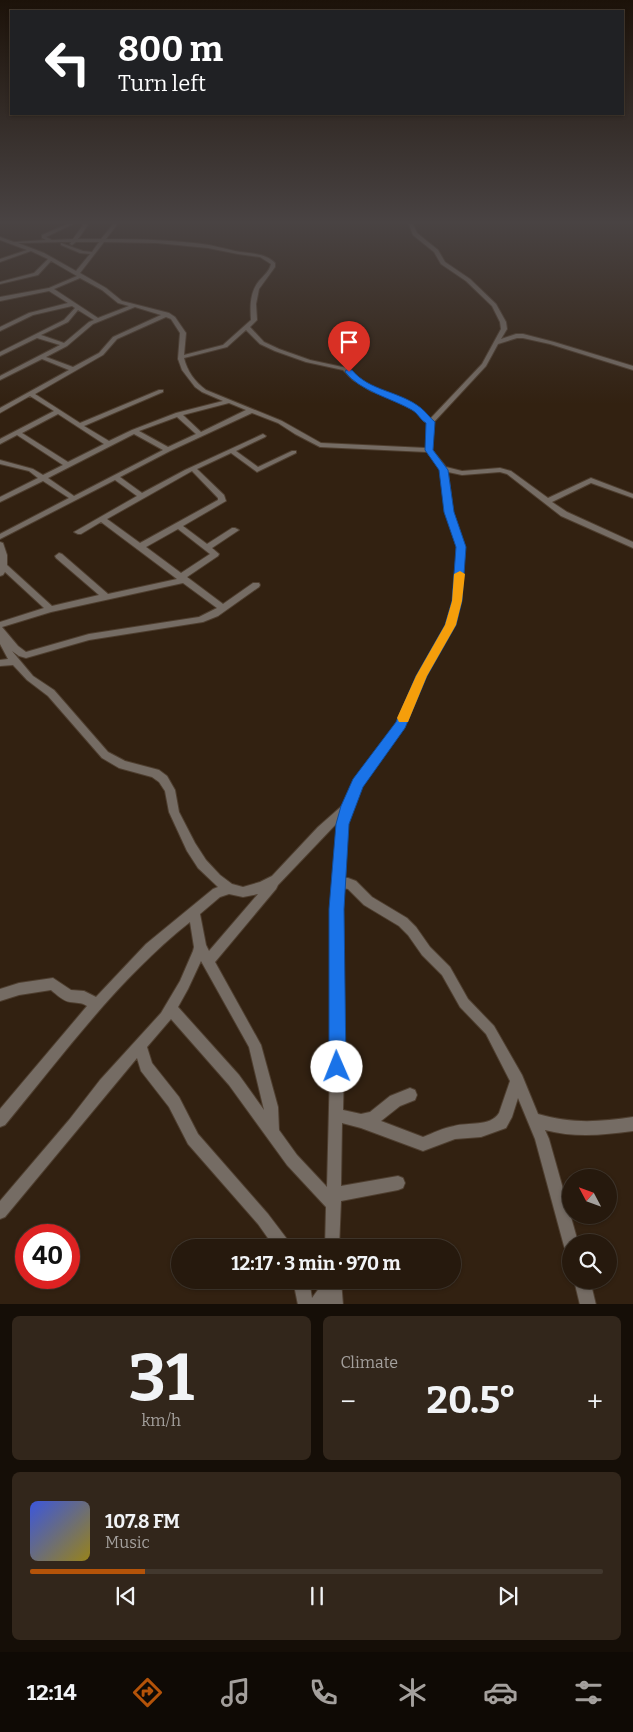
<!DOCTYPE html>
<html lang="en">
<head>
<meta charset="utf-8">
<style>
	body { margin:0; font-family:Bitter,serif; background:#32261b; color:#f1f3f6; height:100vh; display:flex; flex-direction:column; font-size:19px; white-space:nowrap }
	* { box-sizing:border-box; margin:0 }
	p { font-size:16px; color:#a4a09d }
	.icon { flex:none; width:28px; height:28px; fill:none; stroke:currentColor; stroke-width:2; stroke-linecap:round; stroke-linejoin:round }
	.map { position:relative; height:1304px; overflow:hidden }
	.sheet { display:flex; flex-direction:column; gap:12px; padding:12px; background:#150e07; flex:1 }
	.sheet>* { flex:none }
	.hud { position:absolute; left:10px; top:10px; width:614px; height:105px; border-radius:0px; box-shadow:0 1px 4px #0004,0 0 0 1px #42382e; background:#202124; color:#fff; overflow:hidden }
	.needle { width:32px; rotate:311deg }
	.buttons { position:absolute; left:562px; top:1169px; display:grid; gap:10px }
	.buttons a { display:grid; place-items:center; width:55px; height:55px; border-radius:50%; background:#26190d; box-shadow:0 1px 4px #0004,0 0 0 1px #42382e; font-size:25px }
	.speed { position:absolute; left:15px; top:1224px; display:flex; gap:10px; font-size:25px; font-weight:700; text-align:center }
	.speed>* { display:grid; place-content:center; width:65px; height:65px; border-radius:50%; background:#26190d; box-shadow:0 1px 4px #0004,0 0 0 1px #42382e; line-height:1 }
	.speed .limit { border:8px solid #d22; background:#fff; color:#111 }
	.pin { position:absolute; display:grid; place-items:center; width:42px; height:42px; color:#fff; margin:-51px -21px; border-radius:50% 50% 50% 0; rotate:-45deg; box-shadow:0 0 5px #0007 }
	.pin .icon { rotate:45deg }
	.me { position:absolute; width:55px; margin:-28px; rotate:359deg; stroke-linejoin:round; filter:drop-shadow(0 0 4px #0008) }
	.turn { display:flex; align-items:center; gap:18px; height:105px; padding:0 25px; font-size:22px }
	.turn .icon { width:65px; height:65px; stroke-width:2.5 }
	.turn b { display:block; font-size:35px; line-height:42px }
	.big { font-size:38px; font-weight:700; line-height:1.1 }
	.sheet .card { flex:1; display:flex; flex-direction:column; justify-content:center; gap:8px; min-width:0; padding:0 18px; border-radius:8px; background:#32261b }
	.sheet .dial { align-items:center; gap:0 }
	.dial b { font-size:65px; line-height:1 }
	.song { display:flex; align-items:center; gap:15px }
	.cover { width:60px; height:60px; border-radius:8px; background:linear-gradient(135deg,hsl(230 70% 55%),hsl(50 70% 35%)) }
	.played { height:5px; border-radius:2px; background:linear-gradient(90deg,#b45309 20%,#42382e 20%) }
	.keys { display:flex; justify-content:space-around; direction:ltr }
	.heat { display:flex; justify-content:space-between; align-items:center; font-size:28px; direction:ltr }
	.sheet .tiles { flex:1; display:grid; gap:12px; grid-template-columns:1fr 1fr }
	.card:last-child { grid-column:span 2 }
	.trip { position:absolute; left:171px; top:1239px; width:290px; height:50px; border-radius:25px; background:#26190d; box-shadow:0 1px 4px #0004,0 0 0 1px #42382e; font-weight:700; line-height:50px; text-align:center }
	.tabs { display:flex; height:80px; justify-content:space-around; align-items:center; background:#0f0a05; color:#a4a09d }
	.tabs .icon { width:35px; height:35px }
	.tabs .on { color:#b45309 }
	.tabs b { font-size:22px; color:#f1f3f6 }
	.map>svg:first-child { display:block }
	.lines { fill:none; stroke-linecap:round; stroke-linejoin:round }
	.minor-casing { stroke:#4e3e2f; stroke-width:2 }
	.minor { fill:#756c64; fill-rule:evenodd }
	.route { fill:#1a73e8; stroke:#114b97 }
	.slow { fill:#f59e0b }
</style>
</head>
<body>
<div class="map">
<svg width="633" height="1305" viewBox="0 0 633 1305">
	<rect width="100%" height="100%" fill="#322111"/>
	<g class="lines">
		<defs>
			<g id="minor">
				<path d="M72 222H77L46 237 52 240 73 239 83 225 78 222H83L88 225 78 239H101L115 222H119L106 239C140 239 175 240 209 245 218 247 227 249 235 251 249 254 264 252 275 263V267L259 289 256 304 257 320 250 327 264 342 279 349 310 360 347 368 357 378 375 389 391 394 420 409 430 419 482 364 501 329 500 322 492 306 466 281 441 264 434 252 413 235 408 222H412L417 233 438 250 445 262 470 279 496 304 506 322 507 329 501 339 516 334H523L554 342 633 366V370L550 344 523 338H517L498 344 486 366 434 422 432 450 446 467 462 471 500 468 511 471 548 498 591 478 633 494V498L591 483 552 502 567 512 633 542V548L561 516 507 474 500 472 462 475 448 472 453 512 465 547 461 601 454 625 425 676 404 728 362 786 353 806 348 824 344 878H348L356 881 372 897 407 918 416 927 430 947 450 967 468 999 494 1026 522 1075 538 1114C572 1124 599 1122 633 1117V1131C603 1135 575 1138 545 1130L549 1139 578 1242H571V1253L566 1251 564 1246 535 1139 518 1098 512 1117 506 1128 481 1137 455 1139 423 1151 361 1128 342 1123 341 1186 398 1176 403 1178 405 1183 403 1188 398 1190 341 1201 339 1248H325L326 1207 287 1165 229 1085 171 1019 147 1047 152 1063 179 1097 198 1134 268 1214 290 1243 292 1248H275L258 1224 188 1144 169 1107 141 1071 137 1058 5 1217 0 1219V1201L69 1120 100 1080 161 1013 180 981 193 951 194 947 190 922C118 979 63 1055 5 1125L0 1127V1109L87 1006C81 1002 76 1003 70 1002 63 1001 57 995 51 990L19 995 0 1001V989L19 983 53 978 71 990 84 991 96 997 146 944 213 889 218 887 198 868 187 851 169 812 165 791 159 782 152 777 119 768 102 758 48 696 27 680 13 665 0 666V660L8 659 0 644V622L44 608 5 572 3 575 0 576V542L3 543 7 555V565L52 606 99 595 56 558 55 556 59 553 62 554 108 594 177 579 101 522 81 534H78L74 532 137 496 115 480 0 539V534L69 498 43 481 0 502V497L38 478 29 471 0 464V460L33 469 43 475 63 465 17 435 0 444V439L54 411 30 396 0 413V408L69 370 42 359 0 380V376L60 345 37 338 0 356V352L64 320 75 308 72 306 33 315 0 331V327L29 313 68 303 49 291 0 301V297L49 288 77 276 51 261 38 275 0 284V282L34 273 48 259 31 251 0 262V259L27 250 0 240V237L14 242 46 240 42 238V235ZM63 242H71L70 244 72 245 76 242H99L92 252 83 251 61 243V245L80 253 90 254 76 271 44 253 18 243ZM104 242 157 243 208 248 238 254 260 257 271 264C269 272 264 275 259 281 250 292 250 306 251 320L223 345 184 355 186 333 175 317 169 313 122 301 106 288 80 273ZM80 278 102 290 118 303 129 306 98 318 54 289ZM135 307 161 315 113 337 99 353 73 367 46 357 67 346 93 324ZM78 310 94 320 89 322 64 343 41 335 68 322ZM166 317 171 319 180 333 178 359 182 370 195 387 202 392 223 401 176 413 132 430 109 441 84 426 163 392V390H159L80 423 35 394 103 355 117 339ZM246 330 260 344 275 351 306 362 343 370 353 380 371 391 387 396 416 411 424 421 428 423 426 448 321 443 282 421 206 390C195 382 187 371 184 358L227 347ZM229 403 246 410 201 432 183 415ZM252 413 278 423 295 434 320 447 427 452 441 469 445 512 457 547 453 601 446 625 417 676 397 723 354 780 344 804 318 827 272 876 260 882 243 887 232 884 220 875 206 860 195 843 179 812 175 790 167 776 159 770 125 761 108 752 54 690 33 676 12 651 19 656 26 658 89 640 203 622 218 616 259 587 260 585 259 583H253L223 604 187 577 218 556 219 554 212 548 239 530 235 528H232L207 544 183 526 226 501 224 495 197 469 231 453 257 472 296 453V451H292L258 467 236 451 265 437 266 436 263 434 185 470 142 493 120 477 170 451ZM58 414 104 444 68 462 22 433ZM177 417 196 434 168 447 139 431ZM134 434 163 450 74 496 48 478ZM192 471 218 498V500L140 543 107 519ZM178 529 210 554 181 573 146 547ZM183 583 217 608 199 617 89 634 26 652 18 646 2 627 51 612ZM338 822 330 909V1067L327 1187 297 1155 279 1130 278 1107 261 1045 215 962 276 889 278 885ZM343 888 348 889 364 905 399 926 408 935 422 955 442 975 460 1007 486 1034 510 1081 499 1113C490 1127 468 1122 454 1126 443 1128 433 1133 423 1137L381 1121 400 1106 415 1100 417 1095 415 1090 410 1088 390 1096 370 1112 361 1114 343 1110 344 1067 342 909ZM229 894 243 897 258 894 209 951 206 945 200 914 220 897ZM201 961 249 1047 264 1110 239 1075 178 1007 188 989Z"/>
				<path d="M293 1280H309L312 1298 325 1280H341L343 1305H298Z"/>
				<path d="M574 1280H590L596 1305H580Z"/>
			</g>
		</defs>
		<!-- minor casing -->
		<use href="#minor" class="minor-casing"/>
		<!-- minor -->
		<use href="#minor" class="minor"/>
	</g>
	<!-- sky -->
	<linearGradient id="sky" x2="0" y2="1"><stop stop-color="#1c1209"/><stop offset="0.55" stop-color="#494343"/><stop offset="1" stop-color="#494343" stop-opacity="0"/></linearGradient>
	<rect width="633" height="404" fill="url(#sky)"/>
	<!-- route -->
	<path class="route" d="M346 370H352C369 391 400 391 421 408 426 412 430 418 435 422L433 450 448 470 454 512 466 547 462 601 456 625 427 676 405 728 363 787 349 824 344 909 346 1067 343 1073 337 1076 331 1073 329 1067V909L336 824 341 806 353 779 396 722 416 676 445 625 452 601 456 547 444 512 439 470 425 450 426 423C420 420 418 413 412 410 391 398 360 391 345 372Z"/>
	<!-- slow -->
	<path class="slow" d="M460 571 465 574 462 601 456 625 427 676 408 722H399L397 718 416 676 445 625 452 601 454 574Z"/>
</svg>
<div class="buttons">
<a><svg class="needle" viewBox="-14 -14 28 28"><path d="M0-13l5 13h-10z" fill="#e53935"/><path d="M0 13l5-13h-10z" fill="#a4a09d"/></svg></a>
<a><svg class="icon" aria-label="search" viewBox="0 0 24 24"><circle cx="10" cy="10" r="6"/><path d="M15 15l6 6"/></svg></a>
</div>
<div class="speed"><div class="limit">40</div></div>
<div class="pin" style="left:349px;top:372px;background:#d93025"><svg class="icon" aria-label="arrive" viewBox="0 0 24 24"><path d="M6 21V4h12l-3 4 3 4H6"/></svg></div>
<svg class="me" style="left:337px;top:1067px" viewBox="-20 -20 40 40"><circle r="19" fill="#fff"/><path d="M0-13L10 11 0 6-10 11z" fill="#1a73e8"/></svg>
<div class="trip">12:17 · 3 min · 970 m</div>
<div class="hud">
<div class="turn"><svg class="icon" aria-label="left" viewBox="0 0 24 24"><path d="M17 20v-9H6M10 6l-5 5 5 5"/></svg><div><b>800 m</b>Turn left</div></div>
</div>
</div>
<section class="sheet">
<div class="tiles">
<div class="card dial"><b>31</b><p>km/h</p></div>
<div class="card"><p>Climate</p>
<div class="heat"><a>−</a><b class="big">20.5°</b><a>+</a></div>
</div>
<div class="card">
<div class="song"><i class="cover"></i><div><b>107.8 FM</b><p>Music</p></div></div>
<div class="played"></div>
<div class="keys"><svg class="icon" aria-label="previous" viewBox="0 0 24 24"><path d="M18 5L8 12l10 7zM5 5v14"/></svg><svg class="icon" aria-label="pause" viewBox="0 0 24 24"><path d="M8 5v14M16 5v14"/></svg><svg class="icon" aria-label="next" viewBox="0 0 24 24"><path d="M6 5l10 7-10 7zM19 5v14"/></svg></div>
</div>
</div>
</section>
<nav class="tabs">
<b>12:14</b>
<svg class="icon on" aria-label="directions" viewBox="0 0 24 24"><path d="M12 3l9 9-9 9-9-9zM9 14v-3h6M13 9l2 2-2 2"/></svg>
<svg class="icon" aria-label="music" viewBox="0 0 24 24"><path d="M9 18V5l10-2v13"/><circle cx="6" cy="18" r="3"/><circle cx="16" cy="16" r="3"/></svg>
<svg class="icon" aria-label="phone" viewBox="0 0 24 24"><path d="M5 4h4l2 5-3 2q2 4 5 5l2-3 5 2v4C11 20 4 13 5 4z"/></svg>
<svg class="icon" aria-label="climate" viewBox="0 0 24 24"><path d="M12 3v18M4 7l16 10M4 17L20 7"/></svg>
<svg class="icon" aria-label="car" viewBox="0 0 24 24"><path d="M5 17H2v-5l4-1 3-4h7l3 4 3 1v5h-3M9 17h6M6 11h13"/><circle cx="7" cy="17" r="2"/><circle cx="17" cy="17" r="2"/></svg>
<svg class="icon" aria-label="filters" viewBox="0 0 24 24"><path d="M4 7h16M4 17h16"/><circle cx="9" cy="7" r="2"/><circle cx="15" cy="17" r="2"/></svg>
</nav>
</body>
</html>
